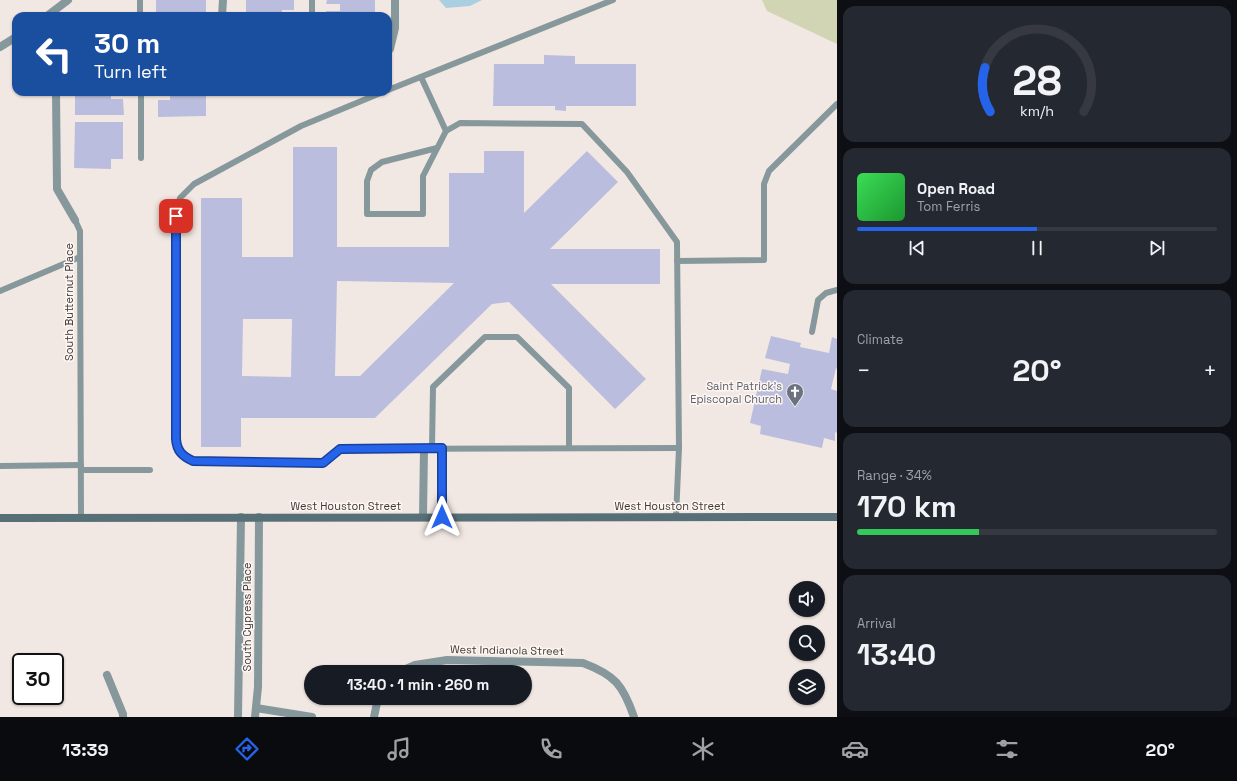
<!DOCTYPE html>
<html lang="en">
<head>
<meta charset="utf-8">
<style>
	body { margin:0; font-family:"Space Grotesk",sans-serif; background:#242831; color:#f1f3f6; height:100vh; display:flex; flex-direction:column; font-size:15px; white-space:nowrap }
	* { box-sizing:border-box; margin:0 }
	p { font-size:13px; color:#9ea1a6 }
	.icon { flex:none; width:22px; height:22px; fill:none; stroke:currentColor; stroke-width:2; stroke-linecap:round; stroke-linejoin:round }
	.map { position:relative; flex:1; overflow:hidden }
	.details { display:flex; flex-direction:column; gap:6px; padding:6px; background:#0d0f14; width:400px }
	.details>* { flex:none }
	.top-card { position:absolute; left:12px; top:12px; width:380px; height:84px; border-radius:12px; box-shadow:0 1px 3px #0004; background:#1a4fa0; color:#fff; overflow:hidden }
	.tools { position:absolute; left:789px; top:581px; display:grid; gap:8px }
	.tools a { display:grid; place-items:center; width:36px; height:36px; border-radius:50%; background:#171b24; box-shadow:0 1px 3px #0004; font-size:20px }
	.speed { position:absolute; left:12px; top:653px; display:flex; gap:8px; font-size:20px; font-weight:700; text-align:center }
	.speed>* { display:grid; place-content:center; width:52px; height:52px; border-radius:50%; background:#171b24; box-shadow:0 1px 3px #0004; line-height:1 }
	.speed .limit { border:2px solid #111; border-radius:6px; background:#fff; color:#111 }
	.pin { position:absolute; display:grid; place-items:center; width:34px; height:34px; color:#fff; margin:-17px; border-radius:8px; box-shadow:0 2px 6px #0006 }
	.me { position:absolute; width:44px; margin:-22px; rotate:0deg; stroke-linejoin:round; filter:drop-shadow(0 0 3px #0008) }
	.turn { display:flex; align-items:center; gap:14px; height:84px; padding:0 16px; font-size:18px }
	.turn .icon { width:52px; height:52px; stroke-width:2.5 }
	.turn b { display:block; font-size:28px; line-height:34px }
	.big { font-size:30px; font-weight:800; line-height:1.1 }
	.details .widget { flex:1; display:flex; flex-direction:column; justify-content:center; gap:6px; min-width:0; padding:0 14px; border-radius:12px; background:#242831 }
	.details .dial { align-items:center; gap:0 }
	.dial svg { height:104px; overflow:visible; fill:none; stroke:#363941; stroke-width:7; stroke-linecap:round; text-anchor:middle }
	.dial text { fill:#f1f3f6; stroke:none }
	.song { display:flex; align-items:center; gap:12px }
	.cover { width:48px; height:48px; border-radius:6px; background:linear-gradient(135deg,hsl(130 70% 55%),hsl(130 70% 35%)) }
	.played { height:4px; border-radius:2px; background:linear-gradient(90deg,#2563eb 50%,#363941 50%) }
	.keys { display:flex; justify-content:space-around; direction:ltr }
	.heat { display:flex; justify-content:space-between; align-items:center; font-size:22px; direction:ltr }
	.charge { height:6px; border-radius:3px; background:linear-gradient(90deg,#34c759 34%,#363941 0) }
	.trip { position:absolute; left:304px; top:665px; width:228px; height:40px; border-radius:20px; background:#171b24; box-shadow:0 1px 3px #0004; font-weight:800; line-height:40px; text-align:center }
	.tabs { display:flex; height:64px; justify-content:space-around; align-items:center; background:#090b0e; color:#9ea1a6 }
	.tabs .icon { width:28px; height:28px }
	.tabs .active { color:#2563eb }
	.tabs b { font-size:18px; color:#f1f3f6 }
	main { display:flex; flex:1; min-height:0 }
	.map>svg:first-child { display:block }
	.green { fill:#d2d5b3 }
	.water { fill:#aacfe1 }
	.building { fill:#bbbdde; fill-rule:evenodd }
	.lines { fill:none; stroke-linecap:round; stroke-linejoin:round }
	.lane { stroke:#86989c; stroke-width:6 }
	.street { stroke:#86989c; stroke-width:8 }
	.secondary { stroke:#577077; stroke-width:8 }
	.route-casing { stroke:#184099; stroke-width:10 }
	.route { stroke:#2563eb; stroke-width:7 }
	.labels { text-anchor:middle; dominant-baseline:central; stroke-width:3; stroke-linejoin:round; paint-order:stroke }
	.street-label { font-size:11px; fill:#3e3a38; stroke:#fef6f2 }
	.worship-label { font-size:11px; fill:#5b616d; stroke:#fef6f2; text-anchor:end }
</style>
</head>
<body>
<main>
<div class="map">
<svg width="837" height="717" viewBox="0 0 837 717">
	<rect width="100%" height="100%" fill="#f2e8e3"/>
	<!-- green -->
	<path class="green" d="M762 0H837V44L767 11Z"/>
	<!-- water -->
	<path class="water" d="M439 0H482L470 6 446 8Z"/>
	<!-- building -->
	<g class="building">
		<rect x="156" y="0" width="50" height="14"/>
		<path d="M246 0H294V10H282V16H246Z"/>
		<path d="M327 0H375V16H326V11H340V4H326Z"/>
		<path d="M544 55 575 56V64H636V106H566V111L555 110V106H493L494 64H544Z"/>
		<path d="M75 92H111V99H123L124 115H75Z"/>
		<path d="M170 92H206V116L158 117V100H170Z"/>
		<path d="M75 122H123V159H111V169L74 168Z"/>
		<path d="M293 147H337V247H449V173H484V151H524V213L587 151 618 182 550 249H660V284H551L646 379 615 409 509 302 492 304 375 418H241V447H201V198H242V257H293ZM337 281 454 283 360 376H335ZM243 319H292L291 377 242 376Z"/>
		<path d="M771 336 801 343 800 347 829 353 832 337 837 339V369L836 368 831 389 837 391V433L835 432V441L824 438 822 448 760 434 761 426 750 423 762 369 788 374 790 364 765 358Z"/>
	</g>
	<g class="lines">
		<!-- lane -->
		<g class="lane">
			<path d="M140 0V16"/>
			<path d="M312 0V16"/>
			<path d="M421 77 446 131"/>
			<path d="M388 90 613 0"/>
			<path d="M141 92V158"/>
			<path d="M383 92 301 126 194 184 180 198 176 216V439C177 451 182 456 193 461L323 463 340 449 679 448"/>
			<path d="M437 148 382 162 371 170 367 181V214H423V176L446 131 460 123 582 124 627 172 677 242 679 448 676 517"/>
			<path d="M75 220 80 231 81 518"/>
			<path d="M677 261 764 260V184L769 171 837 104"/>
			<path d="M0 291 80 257"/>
			<path d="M812 332 818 300 826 293 837 290"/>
			<path d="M432 448 433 387 485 337H517L569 388V448"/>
			<path d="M0 466 81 465"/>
			<path d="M81 470H150"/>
		</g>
		<!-- street -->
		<g class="street">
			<path d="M47 16 68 0"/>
			<path d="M222 16 223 0"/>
			<path d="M0 47 16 37"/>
			<path d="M388 51 390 49 395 28V0"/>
			<path d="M56 92 57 189 75 220"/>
			<path d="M270 92H292"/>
			<path d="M442 448V517"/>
			<path d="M423 517 424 449"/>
			<path d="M399 672 415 665 447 660 583 663C615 675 623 685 634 717"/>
			<path d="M107 675 123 714V717"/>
			<path d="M256 708 312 717"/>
			<path d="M238 717 241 517"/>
			<path d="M255 717 258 687 259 517"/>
			<path d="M374 717 378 698"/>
		</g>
		<!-- secondary -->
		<path class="secondary" d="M0 518 837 517"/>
	</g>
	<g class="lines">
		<defs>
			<path id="route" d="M176 216V439C177 451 182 456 193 461L323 463 340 449 442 448V517"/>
		</defs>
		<!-- route casing -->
		<use href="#route" class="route-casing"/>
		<!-- route -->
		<use href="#route" class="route"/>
	</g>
	<!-- icons -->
	<defs>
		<symbol id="church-pin" viewBox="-11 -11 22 30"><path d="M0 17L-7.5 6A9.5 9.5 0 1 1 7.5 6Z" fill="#6b7280" stroke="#fef6f2"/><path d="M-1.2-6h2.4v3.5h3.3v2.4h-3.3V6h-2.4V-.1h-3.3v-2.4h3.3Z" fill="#fff"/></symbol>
	</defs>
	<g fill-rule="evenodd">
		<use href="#church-pin" x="785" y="382" width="20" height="27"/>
	</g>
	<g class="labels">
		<!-- street labels -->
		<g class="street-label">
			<text transform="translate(69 302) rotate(-90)">South Butternut Place</text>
			<text x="346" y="506">West Houston Street</text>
			<text x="670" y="506">West Houston Street</text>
			<text transform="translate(247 617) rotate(-90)">South Cypress Place</text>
			<text transform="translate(507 650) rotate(1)">West Indianola Street</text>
		</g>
		<!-- worship labels -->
		<g class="worship-label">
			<text x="782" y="386">Saint Patrick's<tspan x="782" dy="13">Episcopal Church</tspan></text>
		</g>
	</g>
</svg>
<div class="tools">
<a><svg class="icon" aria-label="sound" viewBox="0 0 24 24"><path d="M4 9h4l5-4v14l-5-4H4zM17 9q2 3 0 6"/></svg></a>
<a><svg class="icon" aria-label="search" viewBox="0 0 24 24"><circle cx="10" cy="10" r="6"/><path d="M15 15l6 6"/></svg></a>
<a><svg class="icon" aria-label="layers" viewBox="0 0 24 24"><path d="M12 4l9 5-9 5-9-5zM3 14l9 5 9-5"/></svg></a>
</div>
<div class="speed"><div class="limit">30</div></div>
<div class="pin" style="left:176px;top:216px;background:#d93025"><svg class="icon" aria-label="arrive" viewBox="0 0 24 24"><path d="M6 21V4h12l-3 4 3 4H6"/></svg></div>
<svg class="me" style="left:442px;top:517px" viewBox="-20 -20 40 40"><path d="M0-17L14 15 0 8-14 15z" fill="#2563eb" stroke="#fff" stroke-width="4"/></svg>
<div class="trip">13:40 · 1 min · 260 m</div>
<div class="top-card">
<div class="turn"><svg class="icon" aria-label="left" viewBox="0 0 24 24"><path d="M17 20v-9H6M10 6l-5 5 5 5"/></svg><div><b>30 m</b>Turn left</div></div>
</div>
</div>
<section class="details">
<div class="widget dial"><svg viewBox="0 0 100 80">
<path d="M14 69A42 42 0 1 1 86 69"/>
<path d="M14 69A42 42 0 0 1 10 35" stroke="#2563eb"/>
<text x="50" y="56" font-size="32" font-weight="700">28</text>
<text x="50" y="72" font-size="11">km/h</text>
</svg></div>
<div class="widget">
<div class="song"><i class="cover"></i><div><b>Open Road</b><p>Tom Ferris</p></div></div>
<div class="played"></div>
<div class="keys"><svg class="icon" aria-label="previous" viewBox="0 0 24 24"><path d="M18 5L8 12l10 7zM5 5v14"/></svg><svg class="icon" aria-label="pause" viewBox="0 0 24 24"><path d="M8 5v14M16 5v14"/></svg><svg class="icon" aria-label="next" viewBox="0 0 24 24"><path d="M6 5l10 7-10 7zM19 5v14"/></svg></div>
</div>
<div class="widget"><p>Climate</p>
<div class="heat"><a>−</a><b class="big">20°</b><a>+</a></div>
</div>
<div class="widget"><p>Range · 34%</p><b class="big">170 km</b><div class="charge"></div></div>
<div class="widget"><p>Arrival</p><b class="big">13:40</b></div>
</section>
</main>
<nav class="tabs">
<b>13:39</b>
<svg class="icon active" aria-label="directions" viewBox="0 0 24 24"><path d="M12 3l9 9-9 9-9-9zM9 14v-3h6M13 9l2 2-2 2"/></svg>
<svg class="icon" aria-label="music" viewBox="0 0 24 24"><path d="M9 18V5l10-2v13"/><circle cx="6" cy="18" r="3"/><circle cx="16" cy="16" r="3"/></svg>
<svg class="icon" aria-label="phone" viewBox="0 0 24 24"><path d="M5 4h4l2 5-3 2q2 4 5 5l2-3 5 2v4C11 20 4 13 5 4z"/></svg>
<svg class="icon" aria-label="climate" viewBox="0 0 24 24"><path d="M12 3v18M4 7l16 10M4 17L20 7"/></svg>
<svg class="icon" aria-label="car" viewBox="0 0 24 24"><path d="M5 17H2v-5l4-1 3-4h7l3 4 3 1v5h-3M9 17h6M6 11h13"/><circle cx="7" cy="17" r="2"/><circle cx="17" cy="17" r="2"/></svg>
<svg class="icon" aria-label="filters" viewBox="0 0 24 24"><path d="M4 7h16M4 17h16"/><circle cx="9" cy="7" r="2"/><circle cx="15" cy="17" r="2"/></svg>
<b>20°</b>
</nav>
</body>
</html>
